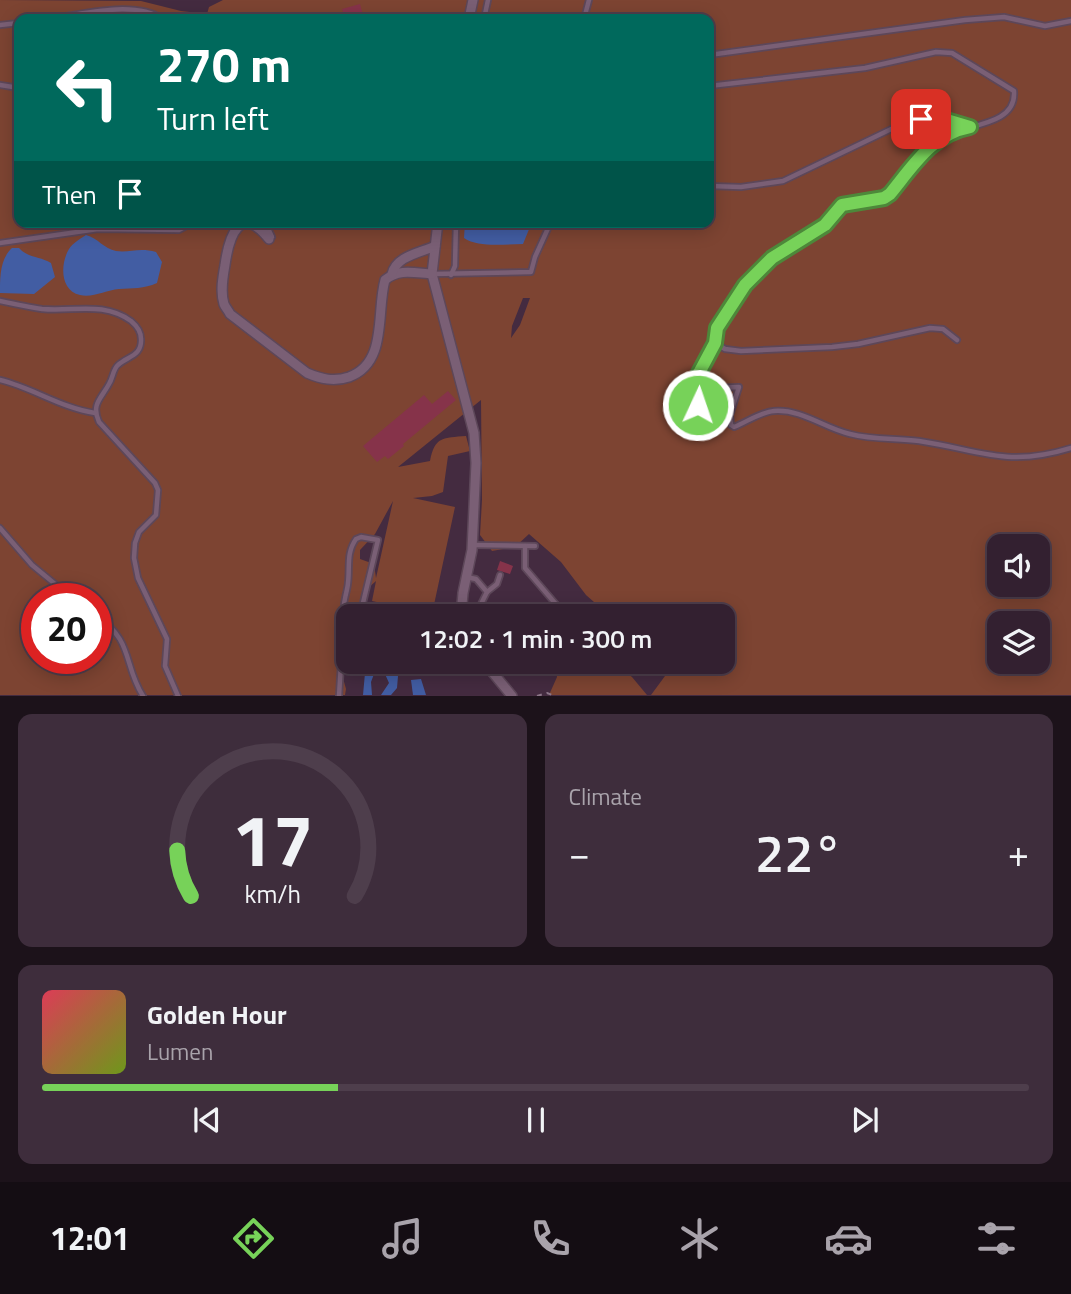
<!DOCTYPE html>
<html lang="en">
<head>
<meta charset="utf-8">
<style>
	body { margin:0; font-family:"Titillium Web",sans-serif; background:#3e2d3c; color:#f1f3f6; height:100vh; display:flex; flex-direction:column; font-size:26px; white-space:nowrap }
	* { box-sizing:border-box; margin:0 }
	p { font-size:23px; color:#a9a3ab }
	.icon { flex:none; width:38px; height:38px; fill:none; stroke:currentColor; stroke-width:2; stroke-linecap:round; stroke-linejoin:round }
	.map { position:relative; height:696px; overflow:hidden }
	.side { display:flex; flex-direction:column; gap:18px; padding:18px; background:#1c121a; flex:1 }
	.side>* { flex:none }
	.hud { position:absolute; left:14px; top:14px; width:700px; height:214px; border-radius:14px; box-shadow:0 4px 18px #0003,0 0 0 2px #4e3e4c; background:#00695c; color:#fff; overflow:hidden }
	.tools { position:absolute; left:987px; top:534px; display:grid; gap:14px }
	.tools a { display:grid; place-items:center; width:63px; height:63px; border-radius:14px; background:#332030; box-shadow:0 4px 18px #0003,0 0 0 2px #4e3e4c; font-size:35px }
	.speed { position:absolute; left:21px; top:583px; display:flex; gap:14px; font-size:35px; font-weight:700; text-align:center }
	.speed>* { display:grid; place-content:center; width:91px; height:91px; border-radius:50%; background:#332030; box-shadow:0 4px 18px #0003,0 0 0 2px #4e3e4c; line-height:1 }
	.speed .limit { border:10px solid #d22; background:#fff; color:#111 }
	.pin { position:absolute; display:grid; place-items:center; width:60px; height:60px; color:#fff; margin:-30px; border-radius:14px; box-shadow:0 4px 10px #0006 }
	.me { position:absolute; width:77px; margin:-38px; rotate:3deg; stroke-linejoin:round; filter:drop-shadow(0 0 5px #0008) }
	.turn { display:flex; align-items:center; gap:24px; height:147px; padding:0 28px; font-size:32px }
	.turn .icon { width:91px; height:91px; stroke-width:2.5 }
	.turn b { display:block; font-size:49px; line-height:60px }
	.then { display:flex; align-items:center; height:66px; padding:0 28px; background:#0003; gap:14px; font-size:26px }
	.big { font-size:52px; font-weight:600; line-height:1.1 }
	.side .card { flex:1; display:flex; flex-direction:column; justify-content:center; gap:10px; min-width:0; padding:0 24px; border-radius:14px; background:#3e2d3c }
	.side .dial { align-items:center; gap:0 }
	.dial svg { height:182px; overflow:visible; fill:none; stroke:#4e3e4c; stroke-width:7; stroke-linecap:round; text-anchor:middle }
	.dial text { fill:#f1f3f6; stroke:none }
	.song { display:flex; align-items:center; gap:21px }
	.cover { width:84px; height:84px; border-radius:10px; background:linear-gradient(135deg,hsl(350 70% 55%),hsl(80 70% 35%)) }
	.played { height:7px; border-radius:4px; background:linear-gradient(90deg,#77d259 30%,#4e3e4c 30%) }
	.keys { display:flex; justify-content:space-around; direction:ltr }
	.heat { display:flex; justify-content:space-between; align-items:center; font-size:38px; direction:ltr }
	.side .tiles { flex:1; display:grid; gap:18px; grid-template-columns:1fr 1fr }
	.card:last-child { grid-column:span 2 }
	.trip { position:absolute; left:336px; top:604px; width:399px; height:70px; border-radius:14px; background:#332030; box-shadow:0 4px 18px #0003,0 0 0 2px #4e3e4c; font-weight:600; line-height:70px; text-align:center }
	.tabs { display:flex; height:112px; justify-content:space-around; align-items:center; background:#140d13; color:#a9a3ab }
	.tabs .icon { width:49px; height:49px }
	.tabs .current { color:#77d259 }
	.tabs b { font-size:32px; color:#f1f3f6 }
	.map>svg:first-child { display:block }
	.green { fill:#7d4432; fill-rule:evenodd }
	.water { fill:#425da3 }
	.building { fill:#86334a }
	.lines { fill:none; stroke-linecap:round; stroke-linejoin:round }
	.lane-casing { stroke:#5d4759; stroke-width:8 }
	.street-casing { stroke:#5d4759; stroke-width:12 }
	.path { stroke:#8d7789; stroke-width:2; stroke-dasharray:5 5; stroke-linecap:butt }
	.lane { stroke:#7a5f75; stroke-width:4.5 }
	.street { stroke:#7a5f75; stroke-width:9 }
	.route-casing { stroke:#4d883a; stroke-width:18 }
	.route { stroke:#77d259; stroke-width:12 }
</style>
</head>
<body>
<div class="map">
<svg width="1071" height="696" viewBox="0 0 1071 696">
	<rect width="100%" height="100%" fill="#442b40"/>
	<!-- green -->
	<g class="green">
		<path d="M0 0 141 1 181 11 207 14 209 7 223 0H1071V695H651L665 676 651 662H723V616H610L586 595 561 562 529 534 515 547 492 551 480 535 482 500 481 400 398 467 430 461C435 436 443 438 466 436L470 451 448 456 443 492 432 496 413 498 455 507 432 614 372 601 376 581 368 588 366 606 337 612 340 667 346 689 345 695H0ZM19 19H709V222H19ZM523 298H530L520 325 511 338 512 326ZM393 501 376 578 374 564 360 559V550L375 534ZM999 546H1038V584H999ZM37 598H96V658H37ZM999 623H1038V662H999Z"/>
		<path d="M555 662H613L632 677 647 695H549L557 677Z"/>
	</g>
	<!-- water -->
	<g class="water">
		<path d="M465 222H532L523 244C504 244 479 248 464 238Z"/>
		<path d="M86 235C98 238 104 249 116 251 130 253 139 247 156 252L162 262 157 283C144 289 132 288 119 289 106 290 93 298 80 295 60 291 60 264 69 249 73 243 80 239 86 235Z"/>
		<path d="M12 248H19C28 258 39 256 51 263L55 277 34 294 0 293C0 277 0 259 12 248Z"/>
		<path d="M377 663 389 665 398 676 397 688 391 695H381L389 683 385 674H374L371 682 372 695H363L365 673Z"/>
		<path d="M421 679 426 695H413L411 680Z"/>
	</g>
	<!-- building -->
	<g class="building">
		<path d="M360 4 364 19H345L342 9Z"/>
		<path d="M448 391 456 400 403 444 404 446 388 459 385 456 377 462 363 446 424 395 432 404Z"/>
		<path d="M500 561 513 566 510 574 497 570Z"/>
	</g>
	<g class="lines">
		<defs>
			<g id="lane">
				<path d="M49 19C81 14 136 0 162 19"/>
				<path d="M484 19 488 0"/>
				<path d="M584 19 589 0"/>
				<path d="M0 25 19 23"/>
				<path d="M709 55 965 20 1004 17 1045 26 1071 21"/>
				<path d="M0 85 19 88"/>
				<path d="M709 86 865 68 936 52 952 53 1014 91C1017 127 963 124 941 137 920 149 905 176 890 194L884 198 842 205 825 225 772 258 745 285 717 328 715 343 725 349 741 351 832 347 858 344 930 328 943 329 957 340"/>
				<path d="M709 186 741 187 783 181 908 121 940 118 969 127"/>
				<path d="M265 222 272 237"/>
				<path d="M0 243 98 229 179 230 194 222"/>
				<path d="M432 274 531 272 535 257 550 224 558 222"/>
				<path d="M451 275 455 266 456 222"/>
				<path d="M0 301C14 304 28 307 42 309 74 312 103 301 131 321 137 326 141 331 141 339 142 356 128 356 118 365 113 369 113 378 109 384 101 399 91 404 99 422L155 483 158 490 156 515 139 532 135 543 134 558 138 578 167 639 165 666 178 696"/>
				<path d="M715 343C703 362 693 383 698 406 719 395 708 387 739 387L730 415 731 425 734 427C747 422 760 412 774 411 802 409 824 428 850 434 873 440 896 438 919 441 980 450 1007 468 1071 448"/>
				<path d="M0 380C33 388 61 408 95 413"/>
				<path d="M0 528 32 565 72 598"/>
				<path d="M473 545 535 546"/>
				<path d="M525 546V568L566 616"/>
				<path d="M466 577 476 579 487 592 480 606"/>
				<path d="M487 592 497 584 500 575"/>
				<path d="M362 607 403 616"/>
				<path d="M96 616C134 640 123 665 143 696"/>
				<path d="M339 696 344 615C342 603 347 594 348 583 350 567 346 553 356 539L361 537 378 540 362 607 343 611"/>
			</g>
			<g id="street">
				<path d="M469 19 473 0"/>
				<path d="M438 222 432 274 474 433 476 463 472 550 463 593 461 616"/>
				<path d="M269 239C240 203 229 236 225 265 223 276 220 292 224 304 225 307 228 310 230 314L307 373C321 379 334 382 349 377 388 363 376 312 385 280 399 268 415 273 432 274"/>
				<path d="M392 274C396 256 420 253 435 246"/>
				<path d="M484 662 512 696"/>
			</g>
		</defs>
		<!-- lane casing -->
		<use href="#lane" class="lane-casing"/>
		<!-- street casing -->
		<use href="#street" class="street-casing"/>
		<!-- path -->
		<path class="path" d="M537 696 547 693 555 696"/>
		<!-- lane -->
		<use href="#lane" class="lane"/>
		<!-- street -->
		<use href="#street" class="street"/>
	</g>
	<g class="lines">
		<defs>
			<path id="route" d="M698 405 699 373 715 343 717 328 745 285 772 258 825 225 842 205 884 198 890 194C913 166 932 134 970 127L940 118 921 119"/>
		</defs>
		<!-- route casing -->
		<use href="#route" class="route-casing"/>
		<!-- route -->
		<use href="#route" class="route"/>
	</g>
</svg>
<div class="tools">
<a><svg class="icon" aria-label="sound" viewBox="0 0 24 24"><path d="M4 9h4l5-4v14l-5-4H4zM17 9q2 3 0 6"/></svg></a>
<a><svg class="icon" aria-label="layers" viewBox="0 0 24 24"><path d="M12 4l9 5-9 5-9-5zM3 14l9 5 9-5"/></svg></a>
</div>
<div class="speed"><div class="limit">20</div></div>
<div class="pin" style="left:921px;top:119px;background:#d93025"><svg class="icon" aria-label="arrive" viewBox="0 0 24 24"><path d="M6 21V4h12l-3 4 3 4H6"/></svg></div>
<svg class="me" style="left:698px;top:405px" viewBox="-20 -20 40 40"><circle r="17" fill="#77d259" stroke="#fff" stroke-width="3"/><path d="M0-11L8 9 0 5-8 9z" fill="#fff"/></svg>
<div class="trip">12:02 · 1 min · 300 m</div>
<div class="hud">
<div class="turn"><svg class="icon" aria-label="left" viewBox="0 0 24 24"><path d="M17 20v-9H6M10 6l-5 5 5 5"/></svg><div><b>270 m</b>Turn left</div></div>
<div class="then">Then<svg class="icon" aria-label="arrive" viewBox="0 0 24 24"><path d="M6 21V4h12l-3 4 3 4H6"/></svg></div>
</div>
</div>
<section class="side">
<div class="tiles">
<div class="card dial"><svg viewBox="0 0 100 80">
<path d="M14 69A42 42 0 1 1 86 69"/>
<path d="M14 69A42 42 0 0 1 8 49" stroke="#77d259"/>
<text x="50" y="56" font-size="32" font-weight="700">17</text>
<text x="50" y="72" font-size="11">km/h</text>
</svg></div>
<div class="card"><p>Climate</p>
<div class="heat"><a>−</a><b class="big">22°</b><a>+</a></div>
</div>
<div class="card">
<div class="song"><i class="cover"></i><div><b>Golden Hour</b><p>Lumen</p></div></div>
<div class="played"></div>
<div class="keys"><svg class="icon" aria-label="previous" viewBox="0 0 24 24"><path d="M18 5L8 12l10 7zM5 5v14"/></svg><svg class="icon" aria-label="pause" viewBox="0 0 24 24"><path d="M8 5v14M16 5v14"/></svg><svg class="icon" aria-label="next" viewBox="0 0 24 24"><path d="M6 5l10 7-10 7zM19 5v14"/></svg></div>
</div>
</div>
</section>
<nav class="tabs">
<b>12:01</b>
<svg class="icon current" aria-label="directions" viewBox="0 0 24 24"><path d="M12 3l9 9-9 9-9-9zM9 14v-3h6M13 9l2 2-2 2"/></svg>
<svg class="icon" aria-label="music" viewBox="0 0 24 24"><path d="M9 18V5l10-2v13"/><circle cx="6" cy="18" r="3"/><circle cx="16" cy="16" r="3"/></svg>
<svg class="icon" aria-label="phone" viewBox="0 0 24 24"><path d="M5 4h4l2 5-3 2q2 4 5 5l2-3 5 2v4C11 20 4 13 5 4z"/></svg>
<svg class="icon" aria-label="climate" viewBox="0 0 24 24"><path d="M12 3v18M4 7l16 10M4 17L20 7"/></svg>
<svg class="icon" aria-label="car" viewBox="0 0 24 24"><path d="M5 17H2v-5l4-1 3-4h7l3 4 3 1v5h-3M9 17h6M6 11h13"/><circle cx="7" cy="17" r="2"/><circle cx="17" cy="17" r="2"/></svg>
<svg class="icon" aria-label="filters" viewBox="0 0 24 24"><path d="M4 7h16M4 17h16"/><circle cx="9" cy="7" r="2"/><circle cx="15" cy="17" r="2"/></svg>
</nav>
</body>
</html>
